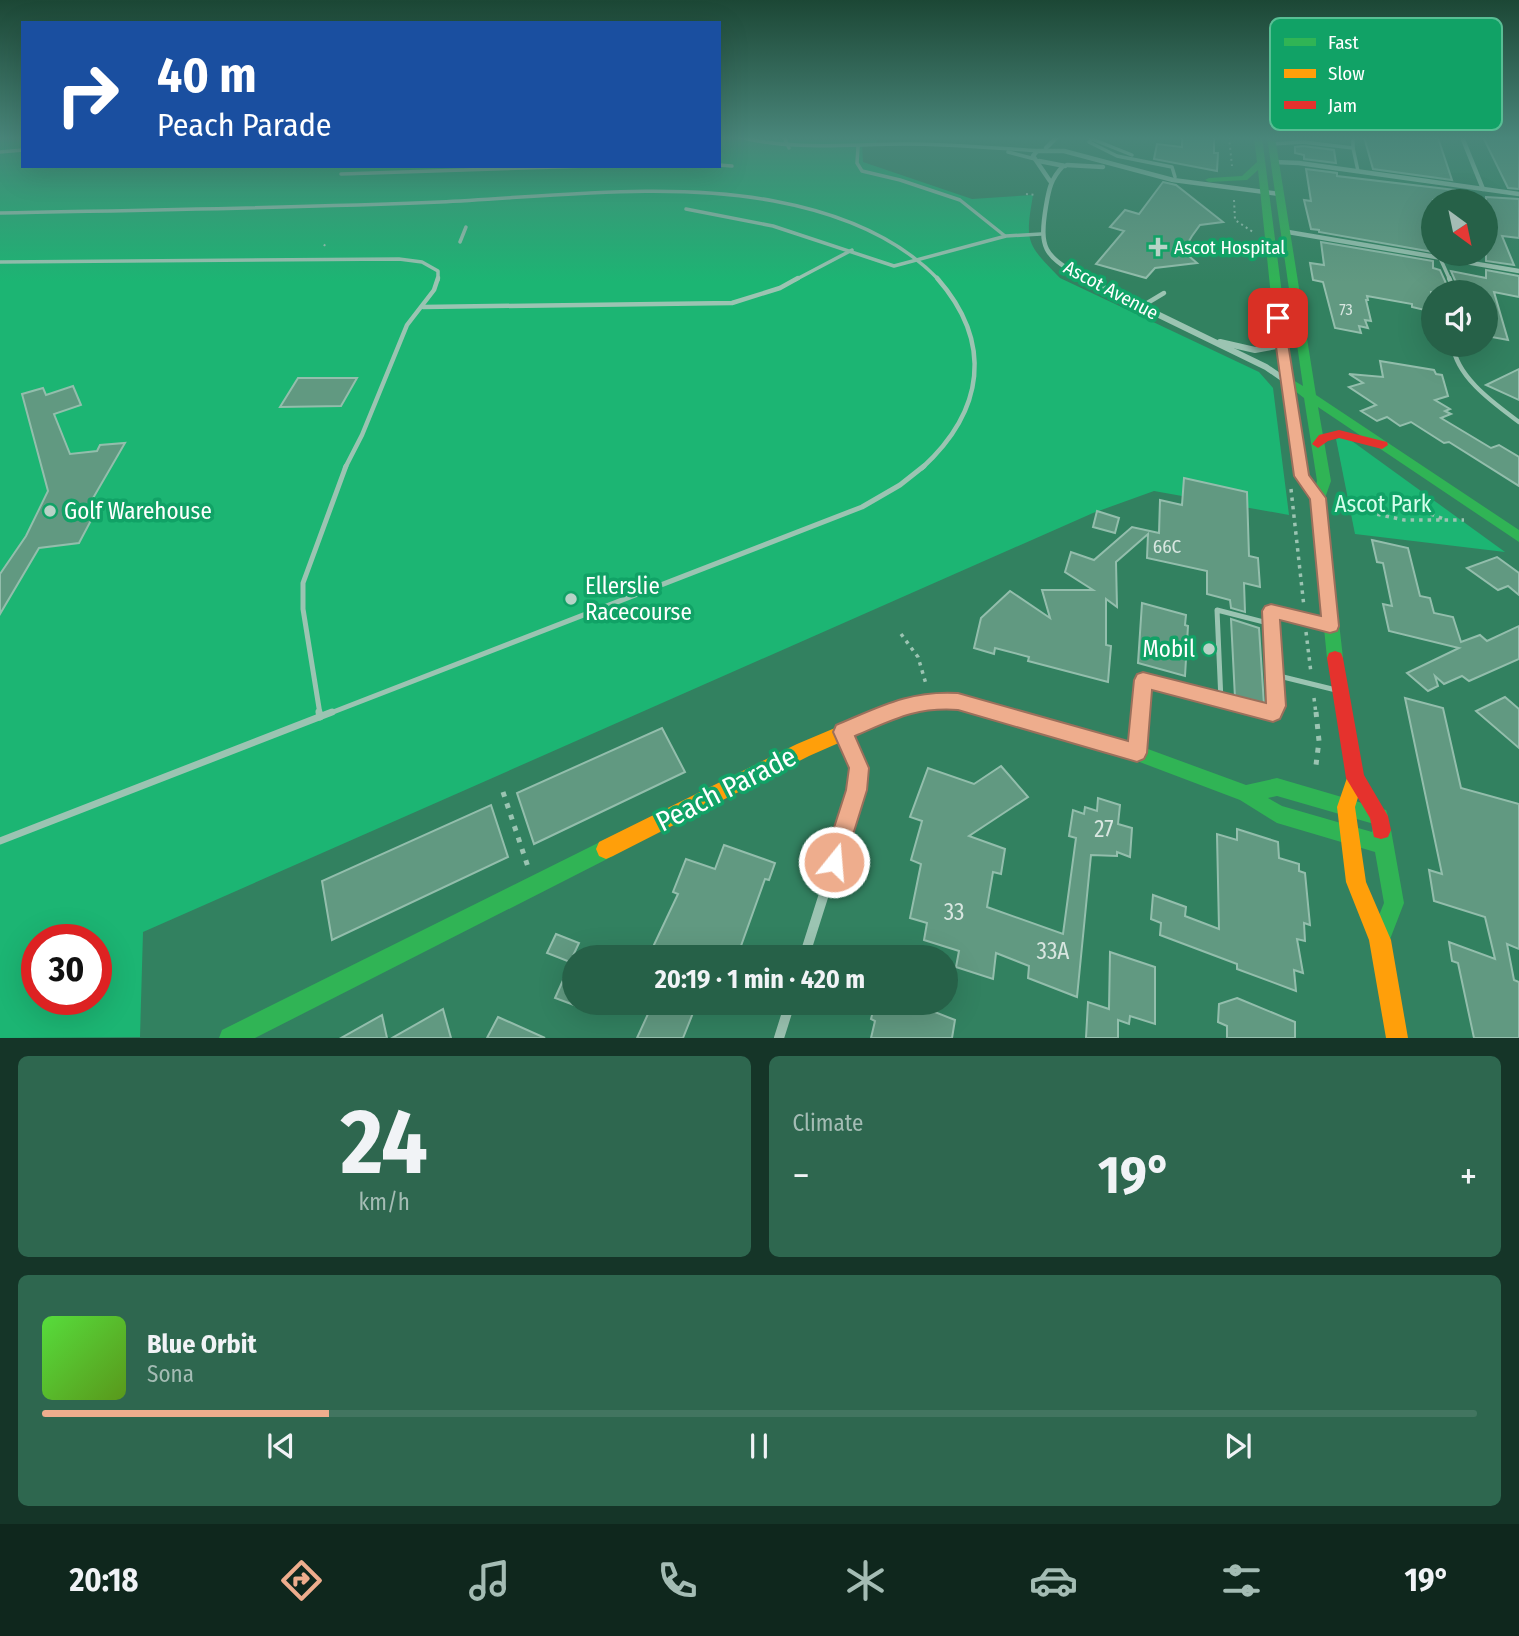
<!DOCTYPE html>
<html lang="en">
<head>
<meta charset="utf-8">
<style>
	body { margin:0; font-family:"Fira Sans Condensed",sans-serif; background:#2e674f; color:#f1f3f6; height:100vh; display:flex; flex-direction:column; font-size:26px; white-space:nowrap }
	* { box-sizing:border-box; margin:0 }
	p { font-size:23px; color:#a4bcb4 }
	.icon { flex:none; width:38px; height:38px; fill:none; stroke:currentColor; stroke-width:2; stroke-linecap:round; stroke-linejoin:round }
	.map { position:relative; height:1038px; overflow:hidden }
	.drawer { display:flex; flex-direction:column; gap:18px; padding:18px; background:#153528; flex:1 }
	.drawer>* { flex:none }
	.top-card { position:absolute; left:21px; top:21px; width:700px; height:147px; border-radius:0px; box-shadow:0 7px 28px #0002; background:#1a4fa0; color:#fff; overflow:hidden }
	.needle { width:46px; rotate:147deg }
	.controls { position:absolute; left:1421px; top:189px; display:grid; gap:14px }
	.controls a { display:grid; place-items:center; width:77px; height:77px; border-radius:50%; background:#266148; box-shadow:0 7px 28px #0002; font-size:35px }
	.speed { position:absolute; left:21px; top:924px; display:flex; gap:14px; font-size:35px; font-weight:700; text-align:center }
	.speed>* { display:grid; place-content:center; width:91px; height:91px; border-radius:50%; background:#266148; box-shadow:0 7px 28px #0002; line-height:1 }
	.speed .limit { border:10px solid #d22; background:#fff; color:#111 }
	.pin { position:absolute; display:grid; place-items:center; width:60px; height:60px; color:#fff; margin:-30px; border-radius:14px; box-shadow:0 4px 10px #0006 }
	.me { position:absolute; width:77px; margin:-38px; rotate:17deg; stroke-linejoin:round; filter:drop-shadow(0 0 5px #0008) }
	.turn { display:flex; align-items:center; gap:24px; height:147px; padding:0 21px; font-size:32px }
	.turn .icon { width:91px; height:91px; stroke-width:2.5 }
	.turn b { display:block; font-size:49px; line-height:60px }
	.big { font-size:52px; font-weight:700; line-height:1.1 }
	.drawer .card { flex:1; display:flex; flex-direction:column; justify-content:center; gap:10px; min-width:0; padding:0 24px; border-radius:10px; background:#2e674f }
	.drawer .dial { align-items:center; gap:0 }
	.dial b { font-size:91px; line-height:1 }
	.song { display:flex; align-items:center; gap:21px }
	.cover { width:84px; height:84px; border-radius:10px; background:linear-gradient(135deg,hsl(110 70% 55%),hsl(90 70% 35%)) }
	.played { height:7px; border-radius:4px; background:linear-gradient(90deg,#eead8d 20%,#427560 20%) }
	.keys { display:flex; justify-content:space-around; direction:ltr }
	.heat { display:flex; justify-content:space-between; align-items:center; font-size:38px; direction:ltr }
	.drawer .tiles { flex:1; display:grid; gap:18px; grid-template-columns:1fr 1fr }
	.card:last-child { grid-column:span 2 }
	.trip { position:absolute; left:562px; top:945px; width:396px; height:70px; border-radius:35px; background:#266148; box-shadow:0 7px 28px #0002; font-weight:700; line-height:70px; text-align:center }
	.tabs { display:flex; height:112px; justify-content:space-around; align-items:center; background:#0f271d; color:#a4bcb4 }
	.tabs .icon { width:49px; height:49px }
	.tabs .selected { color:#eead8d }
	.tabs b { font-size:32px; color:#f1f3f6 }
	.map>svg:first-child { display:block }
	.green { fill:#1cb573; fill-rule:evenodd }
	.building { fill:#619981; stroke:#93beac; stroke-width:2 }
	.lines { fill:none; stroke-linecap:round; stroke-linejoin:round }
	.path-far2 { stroke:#9bc4b2; stroke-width:2; stroke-dasharray:2 3.5; stroke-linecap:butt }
	.path-far1 { stroke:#9bc4b2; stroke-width:3.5; stroke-dasharray:3.5 5; stroke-linecap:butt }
	.path { stroke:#9bc4b2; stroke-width:5; stroke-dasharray:5 7; stroke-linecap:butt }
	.lane-far3 { stroke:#9bc4b2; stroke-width:3.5 }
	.lane-far2 { stroke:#9bc4b2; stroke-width:4.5 }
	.lane-far1 { stroke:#9bc4b2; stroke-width:5 }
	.lane { stroke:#9bc4b2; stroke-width:7 }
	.street-far2 { stroke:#9bc4b2; stroke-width:4.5 }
	.street-far1 { stroke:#9bc4b2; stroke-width:6 }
	.street { stroke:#9bc4b2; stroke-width:10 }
	.fast { fill:#30b455; fill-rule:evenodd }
	.slow { fill:#ff9f0a; fill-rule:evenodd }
	.jam { fill:#e5322d; fill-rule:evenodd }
	.route { fill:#eead8d; stroke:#9b705c; stroke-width:2 }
	.poi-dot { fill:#b7d3c7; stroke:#11a266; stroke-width:2.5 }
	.labels { text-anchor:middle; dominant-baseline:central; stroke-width:7; stroke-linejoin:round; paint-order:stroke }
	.far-number-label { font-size:16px; fill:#d8e6e0 }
	.far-poi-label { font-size:19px; fill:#fff; stroke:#11a266; text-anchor:start }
	.far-street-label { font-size:19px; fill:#fff; stroke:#11a266 }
	.number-label { font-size:19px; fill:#d8e6e0 }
	.park-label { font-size:23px; fill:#d4feec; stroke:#11a266 }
	.poi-label { font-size:23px; fill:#fff; stroke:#11a266; text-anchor:start }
	.near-number-label { font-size:23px; fill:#d8e6e0 }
	.near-street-label { font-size:28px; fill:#fff; stroke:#11a266 }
	.key { fill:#11a266; stroke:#58be94; stroke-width:2 }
	.key-label { font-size:19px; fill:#fff }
</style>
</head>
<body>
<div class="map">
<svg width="1519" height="1038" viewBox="0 0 1519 1038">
	<rect width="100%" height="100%" fill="#328160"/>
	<!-- green -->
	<g class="green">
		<path d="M0 137H23V166H719V137H878L876 144H862L863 162 972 199 1033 195C1025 243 1026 243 1060 278L1259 372 1273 388 1289 515 1154 491 1093 513 143 932 140 1037 0 1038ZM37 940H96V999H37Z"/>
		<path d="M1345 436 1505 552 1355 534 1336 439Z"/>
	</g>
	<!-- building -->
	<g class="building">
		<path d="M1182 137H1214V153H1218L1217 171 1154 159 1157 144 1182 147Z"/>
		<path d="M1364 137 1438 138 1452 180 1373 169Z"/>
		<path d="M1483 137H1519V189L1508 188Z"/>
		<path d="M1303 146 1334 150 1336 163 1304 159V155L1295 153V147Z"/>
		<path d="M1306 169 1337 173V176L1455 190 1459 201 1433 200V252L1319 232V230L1311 229 1304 200 1311 201Z"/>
		<path d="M1163 182 1176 185 1223 222 1200 225 1192 236 1183 251 1197 263 1155 268 1146 278 1096 264 1124 231 1110 227 1125 210 1139 214Z"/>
		<path d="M1486 197 1519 199V238L1502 236 1514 265 1486 261Z"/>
		<path d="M1321 242 1433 261V268L1440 270 1450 292H1431L1433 312 1412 307V304L1367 296 1368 300H1366L1371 321 1365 320 1368 328 1359 326 1361 333 1335 328 1323 282 1313 280 1310 263 1324 265Z"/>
		<path d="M1486 270 1519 276V297L1494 292 1508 340 1486 336V292H1460L1451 271 1486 278Z"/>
		<path d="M1380 361 1434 370 1436 374 1442 375 1448 396 1435 400 1450 409 1445 411 1451 414 1441 418 1491 448 1499 445 1519 457V486L1449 442 1444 443 1411 422 1400 426 1387 417 1377 421 1361 411 1376 405 1349 387 1363 383 1349 374 1383 377Z"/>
		<path d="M1519 369V400L1486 385Z"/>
		<path d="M298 378H357L341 406 280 407Z"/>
		<path d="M73 386 81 405 54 414 70 454 97 451 100 445 125 443 85 512 96 511 79 543 39 548 0 614V574L26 536 48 491 22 394 43 388 46 395Z"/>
		<path d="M1184 478 1247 492 1249 556 1258 558 1260 587 1244 583 1245 612 1231 608 1230 600 1207 594V571L1147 558 1148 534 1116 562 1117 607 1106 599V645L1111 646 1108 682 1028 661 1029 657 995 648 994 654 974 648 981 618 1010 591 1050 618 1042 590H1093L1065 572 1071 552 1094 560 1132 527 1159 533 1160 500 1182 505Z"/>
		<path d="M1097 511 1119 518 1115 533 1093 527Z"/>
		<path d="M1372 540 1408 548 1420 596 1430 598 1434 613 1453 617 1461 642 1480 635 1487 641 1519 626V659L1469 681 1462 676 1444 684 1435 676 1438 686 1428 691 1407 673 1459 648 1389 631 1383 604 1392 606 1383 563 1377 562Z"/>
		<path d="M1497 557 1519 573V595L1508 586 1498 590 1467 568Z"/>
		<path d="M1142 603 1186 615 1185 625 1188 626 1185 676 1138 663Z"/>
		<path d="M1231 619 1259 628 1264 705 1235 698Z"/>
		<path d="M1505 697 1519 709V748L1476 711Z"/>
		<path d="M1405 698 1443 708 1461 788 1519 804V949L1507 944 1514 980 1519 982V1038H1474L1458 963 1452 961 1449 942 1495 959 1485 917 1434 901 1429 870 1442 874Z"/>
		<path d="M662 728 685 772 534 844 517 793Z"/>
		<path d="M1001 766 1028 797 969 836 1005 849 1001 874 993 872 987 907 1063 934 1076 838 1069 836 1073 810 1084 814 1085 807 1097 811 1098 798 1120 805 1118 824 1132 828 1130 857 1117 852V856L1091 855 1077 997 1028 978 1029 966 996 953 993 979 956 967 959 951 924 940 927 923 910 918 921 864 911 860 922 821 910 817 928 768 974 784Z"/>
		<path d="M491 805 508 857 332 940 322 881Z"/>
		<path d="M1237 829 1278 842 1279 858 1299 864V871L1305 873 1310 925 1304 923 1305 941 1297 939 1303 973 1294 970 1296 991 1237 969V964L1160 935 1161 923 1151 919 1153 895 1186 907 1185 916 1219 929 1217 834 1237 840Z"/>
		<path d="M724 845 775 863 769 880 765 879 737 957H671L652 949 678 894 673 892 686 859 715 869Z"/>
		<path d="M556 934 579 943 570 962 547 953Z"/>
		<path d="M1110 952 1155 967V1024L1130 1016 1129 1024 1118 1020V1038H1086L1088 1002 1109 1009Z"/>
		<path d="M574 956V1005L555 998Z"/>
		<path d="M1237 998 1295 1022V1038H1227V1026L1218 1022 1219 1004Z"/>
		<path d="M653 1003H697L683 1038H637Z"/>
		<path d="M875 1003H912L955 1020 952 1038H871L875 1021 871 1019Z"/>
		<path d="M443 1009 451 1038H392Z"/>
		<path d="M382 1015 387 1038H341Z"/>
		<path d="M498 1017 545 1038H487Z"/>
	</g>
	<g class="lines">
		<!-- path-far2 -->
		<g class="path-far2">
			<path d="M1229 137 1232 166"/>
			<path d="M1026 194 1036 195"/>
			<path d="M1234 200 1235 220 1253 232"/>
			<path d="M324 246 326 243"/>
		</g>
		<!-- path-far1 -->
		<g class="path-far1">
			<path d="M1291 489 1304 607"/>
			<path d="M1344 507 1404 520H1464"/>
			<path d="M1415 508 1446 520"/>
			<path d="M1306 632 1311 673"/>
			<path d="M901 634 918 657 926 684"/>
			<path d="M1314 698 1316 714"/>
		</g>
		<!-- path -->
		<g class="path">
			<path d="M1316 712 1319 741 1316 765"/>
			<path d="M503 792 528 867"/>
		</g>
		<!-- lane-far3 -->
		<g class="lane-far3">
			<path d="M739 137C795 151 848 144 905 144 950 144 995 148 1040 151"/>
			<path d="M784 137 789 148"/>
			<path d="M1087 137 1132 155"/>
			<path d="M1353 137V148"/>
			<path d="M1092 139 1089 142 1117 156 1172 167 1175 177"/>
			<path d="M1272 144 1303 142 1353 148 1358 171"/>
			<path d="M858 147 857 163 862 171 900 180 960 200 1005 236"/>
			<path d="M0 152 23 150"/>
			<path d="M1008 152 1035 159"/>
			<path d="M719 165 732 166"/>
			<path d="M341 174 589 166"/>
			<path d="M686 209 773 226 894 266 1006 236 1041 234"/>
			<path d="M0 213C147 210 294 208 440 202 546 197 670 181 774 201 833 212 896 235 939 280"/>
			<path d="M460 242 466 227"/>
			<path d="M1440 258 1450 280"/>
			<path d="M0 262 399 259 422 262 438 271V280"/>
			<path d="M795 280 852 250"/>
		</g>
		<!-- lane-far2 -->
		<g class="lane-far2">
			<path d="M1449 278 1455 292"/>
			<path d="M423 307 732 303 780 288 798 278"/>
			<path d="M1139 308 1164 293"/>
			<path d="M1453 345C1456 377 1495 404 1519 422"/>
			<path d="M345 468 362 435 407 325 434 290 438 278"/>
			<path d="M922 468C984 411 994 343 937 278"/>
		</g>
		<!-- lane-far1 -->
		<g class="lane-far1">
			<path d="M1275 675 1336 690"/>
			<path d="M1221 701 1217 610 1272 624"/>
			<path d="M320 714 303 609V583L346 466"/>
			<path d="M328 714 862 507 900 485 924 466"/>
			<path d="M1140 714 1143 680 1273 713 1276 706 1271 611 1327 625"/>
		</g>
		<!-- lane -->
		<g class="lane">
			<path d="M319 712 320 717"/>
			<path d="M1270 712H1273"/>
			<path d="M1137 750 1140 712"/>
			<path d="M0 841 332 712"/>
		</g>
		<!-- street-far2 -->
		<g class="street-far2">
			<path d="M1462 137 1483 189"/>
			<path d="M1046 148 1057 137"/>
			<path d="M1039 161 1065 166"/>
			<path d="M1275 162 1299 163 1519 194"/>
			<path d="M1067 165 1103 167"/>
			<path d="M1063 166C1051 179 1049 188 1046 206 1038 254 1047 255 1085 280"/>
			<path d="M1050 181 1033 156 1037 151H1064L1173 180 1280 194"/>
			<path d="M1288 232 1519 271"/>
		</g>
		<!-- street-far1 -->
		<g class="street-far1">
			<path d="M1083 278 1266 367 1285 380"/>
			<path d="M1220 342 1255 350 1282 345"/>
		</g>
		<!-- street -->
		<g class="street">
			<path d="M804 957 857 790 859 769 843 732"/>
			<path d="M779 1038 790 1003"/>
		</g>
		<!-- fast -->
		<g class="fast">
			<path d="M1254 137H1262L1293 380 1303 386 1267 137H1275L1316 395 1519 530V542L1318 407 1331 481 1325 498 1343 658 1341 663 1335 665 1329 663 1327 658 1311 499 1295 476 1276 345 1258 170 1247 180 1209 182 1205 180 1209 178 1242 176 1257 162ZM1295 391 1304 398 1317 481 1316 485 1309 475Z"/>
			<path d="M924 695H958L1137 745 1246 785 1277 778 1386 810 1388 816 1386 823 1391 830 1404 903 1387 947 1380 951 1373 947 1369 940 1384 903 1375 852 1277 823 1240 800 1137 761 958 709H924L918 707 915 702 918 697ZM1277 796 1374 824 1372 832 1282 806 1268 798Z"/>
			<path d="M606 839 613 842 616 849 613 856 255 1038H219L222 1030Z"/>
		</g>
		<!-- slow -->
		<g class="slow">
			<path d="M924 695 930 697 933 702 930 707 907 713 809 756 613 856 606 859 599 856 596 849 599 842 797 744 899 701Z"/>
			<path d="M1355 769 1361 772 1364 778 1355 807 1366 882 1391 940 1408 1038H1386L1369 940 1346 882 1337 807 1349 772Z"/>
		</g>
		<!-- jam -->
		<g class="jam">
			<path d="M1339 430 1387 442 1388 445 1382 449 1339 438 1328 441 1318 448 1312 444 1319 435Z"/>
			<path d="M1335 651 1341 653 1343 658 1364 775 1388 816 1391 830 1388 837 1381 839 1374 837 1370 818 1346 778 1327 658 1329 653Z"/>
		</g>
	</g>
	<!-- sky -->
	<linearGradient id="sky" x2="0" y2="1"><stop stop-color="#1c4735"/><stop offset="0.49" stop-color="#49867a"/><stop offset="1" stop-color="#49867a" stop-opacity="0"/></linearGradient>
	<rect width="1519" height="282" fill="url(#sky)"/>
	<!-- route -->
	<path class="route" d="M1278 314 1284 318 1309 475 1326 498 1339 626 1337 631 1330 633 1280 620 1286 706 1280 719 1273 722 1152 690 1147 753 1144 759 1137 762 958 710C915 707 893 720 855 736L869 768 867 790 842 870 834 873 826 870 823 862 846 790 849 768 833 732 836 725C879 707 909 690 958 693L1128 741 1134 680 1137 674 1143 672 1266 703 1262 611 1265 606 1271 604 1321 616 1310 499 1294 476 1272 318Z"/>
	<!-- markers -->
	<g class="poi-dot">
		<path d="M1154.5 236.5h7v7h7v7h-7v7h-7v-7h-7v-7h7z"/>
		<circle cx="50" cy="511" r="7"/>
		<circle cx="571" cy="599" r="7"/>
		<circle cx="1209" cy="649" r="7"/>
	</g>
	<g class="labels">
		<!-- far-number labels -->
		<g class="far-number-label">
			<text x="1346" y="309">73</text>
		</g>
		<!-- far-poi labels -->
		<g class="far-poi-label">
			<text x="1174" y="247">Ascot Hospital</text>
		</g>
		<!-- far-street labels -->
		<g class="far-street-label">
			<text transform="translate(1111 290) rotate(28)">Ascot Avenue</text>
		</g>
		<!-- number labels -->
		<g class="number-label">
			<text x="1167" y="546">66C</text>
		</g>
		<!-- park labels -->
		<g class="park-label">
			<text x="1383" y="504">Ascot Park</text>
		</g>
		<!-- poi labels -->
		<g class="poi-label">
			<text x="64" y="511">Golf Warehouse</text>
			<text x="585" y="586">Ellerslie<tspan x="585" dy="26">Racecourse</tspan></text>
			<text x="1195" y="649" text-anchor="end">Mobil</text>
		</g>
		<!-- near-number labels -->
		<g class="near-number-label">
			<text x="1104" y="829">27</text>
			<text x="954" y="912">33</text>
			<text x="1053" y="951">33A</text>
		</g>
		<!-- near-street labels -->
		<g class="near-street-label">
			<text transform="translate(726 789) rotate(-27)">Peach Parade</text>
		</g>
	</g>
	<!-- legend -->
	<rect x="1270" y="18" width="232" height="112" rx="10" class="key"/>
	<rect x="1284" y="38" width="32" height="8" fill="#30b455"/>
	<rect x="1284" y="69" width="32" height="9" fill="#ff9f0a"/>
	<rect x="1284" y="101" width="32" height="8" fill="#e5322d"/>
	<g class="key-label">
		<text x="1328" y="49">Fast</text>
		<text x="1328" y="80">Slow</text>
		<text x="1328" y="112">Jam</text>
	</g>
</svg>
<div class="controls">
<a><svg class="needle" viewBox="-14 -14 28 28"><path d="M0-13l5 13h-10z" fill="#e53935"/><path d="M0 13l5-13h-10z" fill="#a4bcb4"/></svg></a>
<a><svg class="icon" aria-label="sound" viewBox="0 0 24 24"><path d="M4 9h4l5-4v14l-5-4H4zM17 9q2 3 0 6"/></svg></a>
</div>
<div class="speed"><div class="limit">30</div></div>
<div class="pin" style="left:1278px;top:318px;background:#d93025"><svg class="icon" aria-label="arrive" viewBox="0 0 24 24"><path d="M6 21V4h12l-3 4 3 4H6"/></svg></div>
<svg class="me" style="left:834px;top:862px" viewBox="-20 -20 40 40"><circle r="17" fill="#eead8d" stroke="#fff" stroke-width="3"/><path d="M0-11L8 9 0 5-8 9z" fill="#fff"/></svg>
<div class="trip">20:19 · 1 min · 420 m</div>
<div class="top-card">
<div class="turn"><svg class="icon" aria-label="right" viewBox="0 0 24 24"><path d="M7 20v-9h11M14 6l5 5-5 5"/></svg><div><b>40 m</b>Peach Parade</div></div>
</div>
</div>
<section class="drawer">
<div class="tiles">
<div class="card dial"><b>24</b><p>km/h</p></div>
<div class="card"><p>Climate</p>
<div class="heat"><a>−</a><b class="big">19°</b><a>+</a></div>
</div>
<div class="card">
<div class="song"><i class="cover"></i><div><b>Blue Orbit</b><p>Sona</p></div></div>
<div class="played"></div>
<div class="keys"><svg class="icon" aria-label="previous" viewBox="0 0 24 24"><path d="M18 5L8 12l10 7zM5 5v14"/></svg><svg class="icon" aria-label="pause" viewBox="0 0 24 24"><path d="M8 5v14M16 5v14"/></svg><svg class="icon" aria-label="next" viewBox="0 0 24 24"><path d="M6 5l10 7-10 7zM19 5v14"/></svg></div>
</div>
</div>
</section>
<nav class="tabs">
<b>20:18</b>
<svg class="icon selected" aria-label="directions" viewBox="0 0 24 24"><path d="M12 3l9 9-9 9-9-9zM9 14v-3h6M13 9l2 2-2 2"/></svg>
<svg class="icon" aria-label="music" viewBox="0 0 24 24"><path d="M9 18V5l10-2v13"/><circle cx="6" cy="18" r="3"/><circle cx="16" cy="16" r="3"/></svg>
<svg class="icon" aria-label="phone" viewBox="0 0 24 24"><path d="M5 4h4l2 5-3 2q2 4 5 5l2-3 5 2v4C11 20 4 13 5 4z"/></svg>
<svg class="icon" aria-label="climate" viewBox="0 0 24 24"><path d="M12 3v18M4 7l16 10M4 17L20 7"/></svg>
<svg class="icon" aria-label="car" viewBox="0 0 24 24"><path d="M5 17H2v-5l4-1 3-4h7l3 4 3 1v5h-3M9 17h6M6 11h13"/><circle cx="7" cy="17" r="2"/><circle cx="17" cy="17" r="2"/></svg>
<svg class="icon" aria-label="filters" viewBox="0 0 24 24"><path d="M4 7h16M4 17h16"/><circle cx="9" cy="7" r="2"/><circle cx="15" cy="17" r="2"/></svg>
<b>19°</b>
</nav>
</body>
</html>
